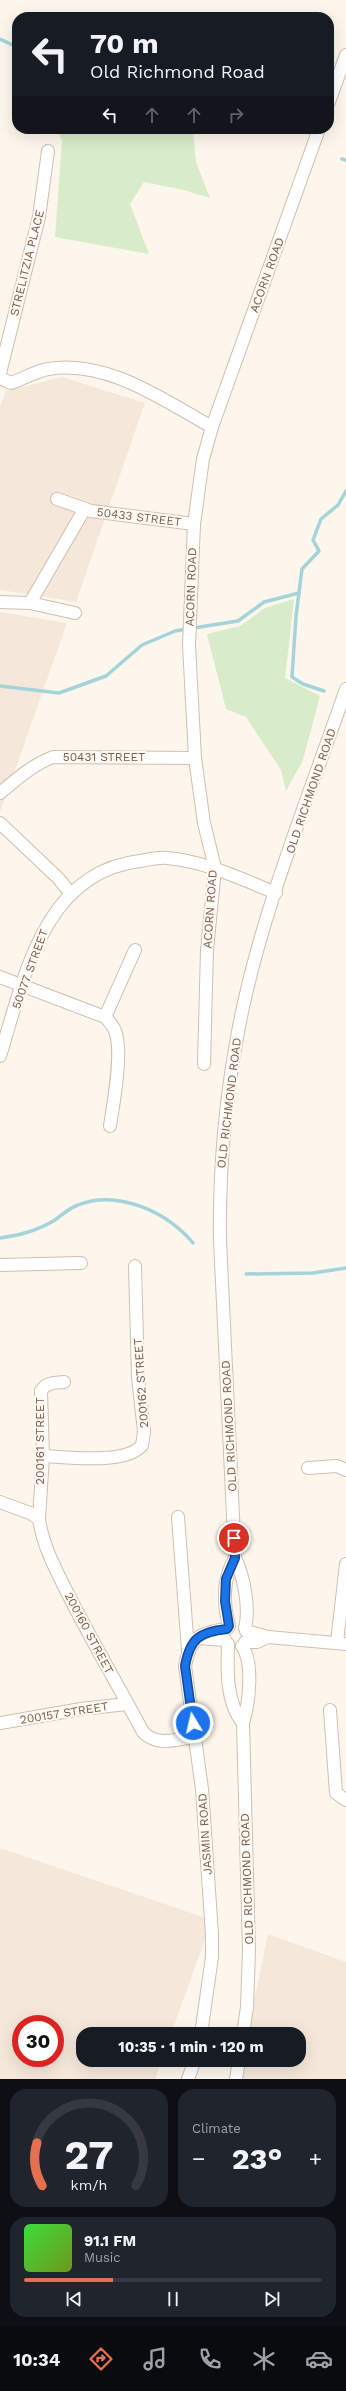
<!DOCTYPE html>
<html lang="en">
<head>
<meta charset="utf-8">
<style>
	body { margin:0; font-family:"Work Sans",sans-serif; background:#20242c; color:#f1f3f6; height:100vh; display:flex; flex-direction:column; font-size:15px; white-space:nowrap }
	* { box-sizing:border-box; margin:0 }
	p { font-size:13px; color:#9ea1a6 }
	.icon { flex:none; width:22px; height:22px; fill:none; stroke:currentColor; stroke-width:2; stroke-linecap:round; stroke-linejoin:round }
	.map { position:relative; height:2079px; overflow:hidden }
	.panel { display:flex; flex-direction:column; gap:10px; padding:10px; background:#0d0f14; flex:1 }
	.panel>* { flex:none }
	.banner { position:absolute; left:12px; top:12px; width:322px; height:122px; border-radius:16px; box-shadow:0 4px 16px #0002; background:#171b24; color:#f1f3f6; overflow:hidden }
	.speed { position:absolute; left:12px; top:2015px; display:flex; gap:8px; font-size:20px; font-weight:700; text-align:center }
	.speed>* { display:grid; place-content:center; width:52px; height:52px; border-radius:50%; background:#171b24; box-shadow:0 4px 16px #0002; line-height:1 }
	.speed .limit { border:6px solid #d22; background:#fff; color:#111 }
	.pin { position:absolute; display:grid; place-items:center; width:34px; height:34px; color:#fff; margin:-17px; border:2px solid #fff; border-radius:50%; box-shadow:0 1px 4px #0007 }
	.me { position:absolute; width:44px; margin:-22px; rotate:351deg; stroke-linejoin:round; filter:drop-shadow(0 0 3px #0008) }
	.turn { display:flex; align-items:center; gap:14px; height:84px; padding:0 12px; font-size:18px }
	.turn .icon { width:52px; height:52px; stroke-width:2.5 }
	.turn b { display:block; font-size:28px; line-height:34px }
	.lanes { display:flex; align-items:center; height:38px; padding:0 12px; background:#0003; justify-content:center; gap:20px; direction:ltr }
	.lanes .off { opacity:.35 }
	.big { font-size:30px; font-weight:700; line-height:1.1 }
	.panel .card { flex:1; display:flex; flex-direction:column; justify-content:center; gap:6px; min-width:0; padding:0 14px; border-radius:16px; background:#20242c }
	.panel .dial { align-items:center; gap:0 }
	.dial svg { height:104px; overflow:visible; fill:none; stroke:#363941; stroke-width:7; stroke-linecap:round; text-anchor:middle }
	.dial text { fill:#f1f3f6; stroke:none }
	.song { display:flex; align-items:center; gap:12px }
	.cover { width:48px; height:48px; border-radius:6px; background:linear-gradient(135deg,hsl(120 70% 55%),hsl(80 70% 35%)) }
	.played { height:4px; border-radius:2px; background:linear-gradient(90deg,#e76f51 30%,#363941 30%) }
	.keys { display:flex; justify-content:space-around; direction:ltr }
	.heat { display:flex; justify-content:space-between; align-items:center; font-size:22px; direction:ltr }
	.panel .tiles { flex:1; display:grid; gap:10px; grid-template-columns:1fr 1fr }
	.card:last-child { grid-column:span 2 }
	.trip { position:absolute; left:76px; top:2027px; width:230px; height:40px; border-radius:16px; background:#171b24; box-shadow:0 4px 16px #0002; font-weight:700; line-height:40px; text-align:center }
	.menu { display:flex; height:64px; justify-content:space-around; align-items:center; background:#090b0e; color:#9ea1a6 }
	.menu .icon { width:28px; height:28px }
	.menu .on { color:#e76f51 }
	.menu b { font-size:18px; color:#f1f3f6 }
	.map>svg:first-child { display:block }
	.residential { fill:#f5e8da; fill-rule:evenodd }
	.green { fill:#d8ecc9 }
	.lines { fill:none; stroke-linecap:round; stroke-linejoin:round }
	.stream { stroke:#a5d3da; stroke-width:3.5 }
	.minor-casing { stroke:#d1beb0; stroke-width:14 }
	.minor { stroke:#fff; stroke-width:12 }
	.route-casing { stroke:#114b97; stroke-width:10 }
	.route { stroke:#1a73e8; stroke-width:7 }
	.labels { text-anchor:middle; dominant-baseline:central; stroke-width:4; stroke-linejoin:round; paint-order:stroke }
	.street-label { font-size:12px; fill:#7a5c4d; stroke:#fffaf3 }
</style>
</head>
<body>
<div class="map">
<svg width="346" height="2079" viewBox="0 0 346 2079">
	<rect width="100%" height="100%" fill="#fdf6ec"/>
	<!-- residential -->
	<g class="residential">
		<path d="M62 377 145 403 76 602 0 590V407L6 391Z"/>
		<path d="M0 612 67 623 1 810H0Z"/>
		<path d="M0 1848 212 1920 171 2034H83V2060H162L155 2079H0ZM21 2024H55V2058H21Z"/>
		<path d="M268 1934 346 1962V2079H238L242 2060H299V2034H247Z"/>
	</g>
	<!-- green -->
	<g class="green">
		<path d="M57 129H193L196 162 210 198 184 190 144 182 130 204 149 254 55 237 62 141Z"/>
		<path d="M294 599 285 678 320 696 303 760 286 791 281 770 246 717 226 709 207 634 240 626 265 608Z"/>
	</g>
	<g class="lines">
		<!-- stream -->
		<g class="stream">
			<path d="M79 17 88 15 99 17"/>
			<path d="M0 39 17 47"/>
			<path d="M342 159 346 160"/>
			<path d="M193 628 238 621 264 602 299 593"/>
			<path d="M0 686 59 693 106 676 142 645 175 631 187 629"/>
			<path d="M324 691 303 684 292 677 296 616 302 569 319 551 313 540 321 519 338 505 346 491"/>
			<path d="M0 1238C20 1235 37 1231 55 1220 62 1215 69 1208 78 1205 118 1189 167 1212 193 1243"/>
			<path d="M246 1274 313 1273 346 1268"/>
		</g>
		<defs>
			<g id="minor">
				<path d="M329 102 346 55"/>
				<path d="M0 373 39 217 48 151"/>
				<path d="M0 378 11 383C23 379 36 371 48 369 107 359 163 400 212 427"/>
				<path d="M57 499 91 511 194 524"/>
				<path d="M0 602 30 603 75 613"/>
				<path d="M30 603 84 510"/>
				<path d="M0 793C17 779 32 765 53 757L195 758"/>
				<path d="M0 823 58 878 71 894"/>
				<path d="M0 977 105 1017C108 1020 111 1023 113 1027 125 1044 113 1105 110 1126"/>
				<path d="M105 1017 135 950"/>
				<path d="M0 1056C24 979 43 872 140 861 148 860 158 857 167 858 205 861 241 879 276 893"/>
				<path d="M204 1064 207 950 215 868 204 823 195 758 189 645 194 524 203 459 212 427 319 129"/>
				<path d="M0 1265 81 1263"/>
				<path d="M43 1456C67 1457 127 1465 142 1445L144 1432 138 1377 135 1266"/>
				<path d="M308 1468 337 1466 346 1470"/>
				<path d="M0 1502 30 1513 39 1519C43 1547 57 1572 70 1598 93 1643 119 1687 143 1732 157 1747 176 1739 195 1737"/>
				<path d="M178 1517 188 1650"/>
				<path d="M39 1519 43 1456 41 1391C46 1382 55 1383 64 1382"/>
				<path d="M229 1626C223 1603 223 1578 235 1558"/>
				<path d="M245 1628C250 1609 244 1576 235 1558L220 1240C219 1170 225 1101 238 1032 259 918 308 799 346 689"/>
				<path d="M246 1631 268 1637 346 1644"/>
				<path d="M198 1638 225 1640"/>
				<path d="M245 1642H257L268 1637"/>
				<path d="M337 1642 346 1564"/>
				<path d="M228 1644C227 1669 226 1703 243 1723"/>
				<path d="M242 1646C254 1662 249 1704 243 1723L249 1951 247 2007 243 2034"/>
				<path d="M330 1710 336 1793 346 1800"/>
				<path d="M0 1723 81 1709 127 1704"/>
				<path d="M201 2034 212 1957V1934L202 1789 185 1666C190 1638 200 1632 227 1629"/>
				<path d="M188 2079 195 2060"/>
				<path d="M236 2079 239 2060"/>
			</g>
		</defs>
		<!-- minor casing -->
		<use href="#minor" class="minor-casing"/>
		<!-- minor -->
		<use href="#minor" class="minor"/>
	</g>
	<g class="lines">
		<defs>
			<path id="route" d="M193 1723 185 1666C190 1638 200 1632 227 1629L229 1626 225 1601 226 1579 235 1558 234 1538"/>
		</defs>
		<!-- route casing -->
		<use href="#route" class="route-casing"/>
		<!-- route -->
		<use href="#route" class="route"/>
	</g>
	<g class="labels">
		<!-- street labels -->
		<g class="street-label">
			<text transform="translate(27 263) rotate(-76)">STRELITZIA PLACE</text>
			<text transform="translate(267 275) rotate(-70)">ACORN ROAD</text>
			<text transform="translate(139 517) rotate(7)">50433 STREET</text>
			<text transform="translate(191 587) rotate(-88)">ACORN ROAD</text>
			<text x="104" y="757">50431 STREET</text>
			<text transform="translate(311 791) rotate(-71)">OLD RICHMOND ROAD</text>
			<text transform="translate(210 909) rotate(-86)">ACORN ROAD</text>
			<text transform="translate(30 969) rotate(-70)">50077 STREET</text>
			<text transform="translate(229 1103) rotate(-83)">OLD RICHMOND ROAD</text>
			<text transform="translate(141 1383) rotate(-94)">200162 STREET</text>
			<text transform="translate(229 1426) rotate(-93)">OLD RICHMOND ROAD</text>
			<text transform="translate(40 1441) rotate(-90)">200161 STREET</text>
			<text transform="translate(89 1633) rotate(62)">200160 STREET</text>
			<text transform="translate(64 1713) rotate(-9)">200157 STREET</text>
			<text transform="translate(205 1834) rotate(-94)">JASMIN ROAD</text>
			<text transform="translate(247 1879) rotate(-92)">OLD RICHMOND ROAD</text>
		</g>
	</g>
</svg>
<div class="speed"><div class="limit">30</div></div>
<div class="pin" style="left:234px;top:1538px;background:#d93025"><svg class="icon" aria-label="arrive" viewBox="0 0 24 24"><path d="M6 21V4h12l-3 4 3 4H6"/></svg></div>
<svg class="me" style="left:193px;top:1723px" viewBox="-20 -20 40 40"><circle r="17" fill="#1a73e8" stroke="#fff" stroke-width="3"/><path d="M0-11L8 9 0 5-8 9z" fill="#fff"/></svg>
<div class="trip">10:35 · 1 min · 120 m</div>
<div class="banner">
<div class="turn"><svg class="icon" aria-label="left" viewBox="0 0 24 24"><path d="M17 20v-9H6M10 6l-5 5 5 5"/></svg><div><b>70 m</b>Old Richmond Road</div></div>
<div class="lanes"><svg class="icon" aria-label="left" viewBox="0 0 24 24"><path d="M17 20v-9H6M10 6l-5 5 5 5"/></svg><svg class="icon off" aria-label="ahead" viewBox="0 0 24 24"><path d="M12 20V5M6 11l6-6 6 6"/></svg><svg class="icon off" aria-label="ahead" viewBox="0 0 24 24"><path d="M12 20V5M6 11l6-6 6 6"/></svg><svg class="icon off" aria-label="right" viewBox="0 0 24 24"><path d="M7 20v-9h11M14 6l5 5-5 5"/></svg></div>
</div>
</div>
<section class="panel">
<div class="tiles">
<div class="card dial"><svg viewBox="0 0 100 80">
<path d="M14 69A42 42 0 1 1 86 69"/>
<path d="M14 69A42 42 0 0 1 10 36" stroke="#e76f51"/>
<text x="50" y="56" font-size="32" font-weight="700">27</text>
<text x="50" y="72" font-size="11">km/h</text>
</svg></div>
<div class="card"><p>Climate</p>
<div class="heat"><a>−</a><b class="big">23°</b><a>+</a></div>
</div>
<div class="card">
<div class="song"><i class="cover"></i><div><b>91.1 FM</b><p>Music</p></div></div>
<div class="played"></div>
<div class="keys"><svg class="icon" aria-label="previous" viewBox="0 0 24 24"><path d="M18 5L8 12l10 7zM5 5v14"/></svg><svg class="icon" aria-label="pause" viewBox="0 0 24 24"><path d="M8 5v14M16 5v14"/></svg><svg class="icon" aria-label="next" viewBox="0 0 24 24"><path d="M6 5l10 7-10 7zM19 5v14"/></svg></div>
</div>
</div>
</section>
<nav class="menu">
<b>10:34</b>
<svg class="icon on" aria-label="directions" viewBox="0 0 24 24"><path d="M12 3l9 9-9 9-9-9zM9 14v-3h6M13 9l2 2-2 2"/></svg>
<svg class="icon" aria-label="music" viewBox="0 0 24 24"><path d="M9 18V5l10-2v13"/><circle cx="6" cy="18" r="3"/><circle cx="16" cy="16" r="3"/></svg>
<svg class="icon" aria-label="phone" viewBox="0 0 24 24"><path d="M5 4h4l2 5-3 2q2 4 5 5l2-3 5 2v4C11 20 4 13 5 4z"/></svg>
<svg class="icon" aria-label="climate" viewBox="0 0 24 24"><path d="M12 3v18M4 7l16 10M4 17L20 7"/></svg>
<svg class="icon" aria-label="car" viewBox="0 0 24 24"><path d="M5 17H2v-5l4-1 3-4h7l3 4 3 1v5h-3M9 17h6M6 11h13"/><circle cx="7" cy="17" r="2"/><circle cx="17" cy="17" r="2"/></svg>
</nav>
</body>
</html>
